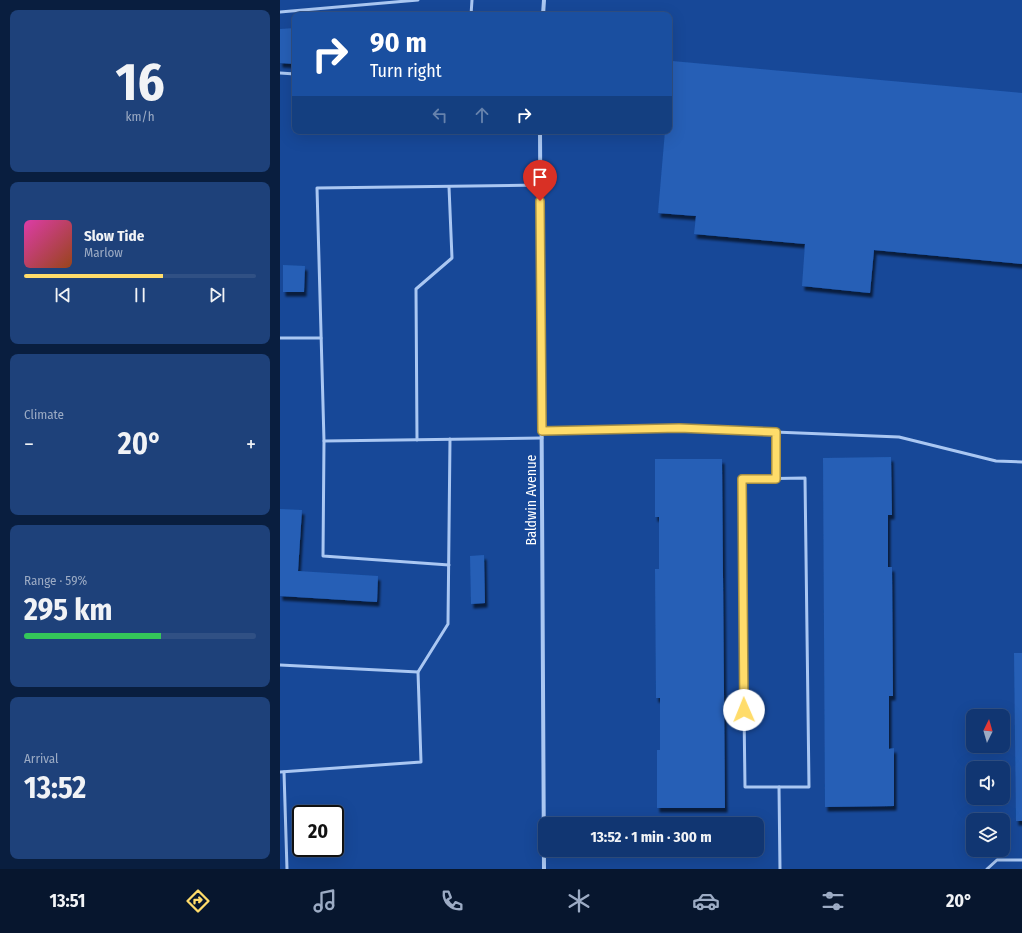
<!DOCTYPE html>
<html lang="en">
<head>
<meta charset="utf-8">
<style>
	body { margin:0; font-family:"Fira Sans Condensed",sans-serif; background:#1e417a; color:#f1f3f6; height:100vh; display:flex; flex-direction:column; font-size:15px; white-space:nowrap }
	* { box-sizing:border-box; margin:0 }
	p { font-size:13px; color:#9cabc4 }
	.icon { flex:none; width:22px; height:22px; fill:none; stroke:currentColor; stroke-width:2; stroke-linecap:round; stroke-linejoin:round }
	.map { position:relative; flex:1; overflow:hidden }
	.sheet { display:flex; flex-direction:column; gap:10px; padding:10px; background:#091e3f; width:280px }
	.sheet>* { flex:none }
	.banner { position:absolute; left:12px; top:12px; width:380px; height:122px; border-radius:8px; box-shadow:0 4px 16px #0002,0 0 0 1px #305084; background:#1a4fa0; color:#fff; overflow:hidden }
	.needle { width:26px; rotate:5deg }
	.fabs { position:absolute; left:686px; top:709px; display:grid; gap:8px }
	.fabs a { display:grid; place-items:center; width:44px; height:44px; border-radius:8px; background:#113672; box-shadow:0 4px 16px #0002,0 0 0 1px #305084; font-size:20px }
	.speed { position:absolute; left:12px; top:805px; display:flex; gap:8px; font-size:20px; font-weight:700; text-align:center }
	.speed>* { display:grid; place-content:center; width:52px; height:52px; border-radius:50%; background:#113672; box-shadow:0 4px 16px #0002,0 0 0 1px #305084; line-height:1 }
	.speed .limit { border:2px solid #111; border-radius:6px; background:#fff; color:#111 }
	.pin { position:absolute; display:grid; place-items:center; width:34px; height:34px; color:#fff; margin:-41px -17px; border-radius:50% 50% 50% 0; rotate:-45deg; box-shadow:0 0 4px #0007 }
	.pin .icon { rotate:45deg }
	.me { position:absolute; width:44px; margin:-22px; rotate:359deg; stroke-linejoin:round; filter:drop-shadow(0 0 3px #0008) }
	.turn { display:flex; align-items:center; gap:14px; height:84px; padding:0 12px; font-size:18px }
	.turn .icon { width:52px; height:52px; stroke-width:2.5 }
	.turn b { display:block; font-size:28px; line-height:34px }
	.lanes { display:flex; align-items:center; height:38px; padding:0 12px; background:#0003; justify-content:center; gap:20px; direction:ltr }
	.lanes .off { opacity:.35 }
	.big { font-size:30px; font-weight:700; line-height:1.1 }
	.sheet .widget { flex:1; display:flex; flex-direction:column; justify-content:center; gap:6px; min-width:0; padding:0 14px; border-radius:8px; background:#1e417a }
	.sheet .dial { align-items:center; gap:0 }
	.dial b { font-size:52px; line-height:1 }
	.song { display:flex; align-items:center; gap:12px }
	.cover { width:48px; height:48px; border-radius:6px; background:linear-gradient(135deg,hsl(320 70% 55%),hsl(20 70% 35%)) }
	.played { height:4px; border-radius:2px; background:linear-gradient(90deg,#ffdc6a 60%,#305084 60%) }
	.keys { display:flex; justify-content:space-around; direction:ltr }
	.heat { display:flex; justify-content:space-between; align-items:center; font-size:22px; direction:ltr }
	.charge { height:6px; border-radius:3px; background:linear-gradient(90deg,#34c759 59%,#305084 0) }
	.trip { position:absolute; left:258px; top:817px; width:226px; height:40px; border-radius:8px; background:#113672; box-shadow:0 4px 16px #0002,0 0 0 1px #305084; font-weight:700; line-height:40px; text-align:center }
	.dock { display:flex; height:64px; justify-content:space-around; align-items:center; background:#07162e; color:#9cabc4 }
	.dock .icon { width:28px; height:28px }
	.dock .current { color:#ffdc6a }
	.dock b { font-size:18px; color:#f1f3f6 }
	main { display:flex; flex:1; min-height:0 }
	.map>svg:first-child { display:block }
	.building { fill:#255fb6; filter:url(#shadow) }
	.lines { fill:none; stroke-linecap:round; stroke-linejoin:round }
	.lane { stroke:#aac7f2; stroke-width:3 }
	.street { stroke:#aac7f2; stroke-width:4 }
	.route-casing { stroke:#a68f45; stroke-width:10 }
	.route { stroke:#ffdc6a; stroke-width:7 }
	.labels { text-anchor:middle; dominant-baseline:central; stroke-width:4; stroke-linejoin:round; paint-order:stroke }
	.street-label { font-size:14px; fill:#fff; stroke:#174898 }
</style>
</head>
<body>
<main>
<section class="sheet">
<div class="widget dial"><b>16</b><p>km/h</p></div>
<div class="widget">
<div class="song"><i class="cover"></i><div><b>Slow Tide</b><p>Marlow</p></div></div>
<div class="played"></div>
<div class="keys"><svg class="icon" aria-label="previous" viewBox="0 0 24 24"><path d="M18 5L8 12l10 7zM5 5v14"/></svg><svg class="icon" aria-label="pause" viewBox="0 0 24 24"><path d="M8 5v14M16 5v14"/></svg><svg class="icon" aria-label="next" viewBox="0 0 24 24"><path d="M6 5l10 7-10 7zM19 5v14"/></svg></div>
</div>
<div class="widget"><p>Climate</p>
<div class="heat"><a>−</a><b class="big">20°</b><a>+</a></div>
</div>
<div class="widget"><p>Range · 59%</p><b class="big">295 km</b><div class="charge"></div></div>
<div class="widget"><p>Arrival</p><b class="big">13:52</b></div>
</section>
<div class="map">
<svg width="742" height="869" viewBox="0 0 742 869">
	<defs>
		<filter id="shadow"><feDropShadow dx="2.5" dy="4.5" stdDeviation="1" flood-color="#0009"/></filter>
	</defs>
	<rect width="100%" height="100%" fill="#174898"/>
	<!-- building -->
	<g class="building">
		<path d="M144 12 166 14V15H144Z"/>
		<path d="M15 28V64L0 63V29Z"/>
		<path d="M392 61 742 93V264L594 250 590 293 522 286 525 244 414 234 416 216 378 213 385 131H389V93Z"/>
		<path d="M3 265 25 266 24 292H3Z"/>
		<path d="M611 457 612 515H608V567H612L613 696H609V749L614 748V806L545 807 543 458Z"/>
		<path d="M375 459H442L445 808H377V750H380V698H376L375 569H379V517H375Z"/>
		<path d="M0 509 22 510 18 571 98 576 97 602 0 596Z"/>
		<path d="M204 555 205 603 191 604 190 556Z"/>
		<path d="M734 653H742V821H736Z"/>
	</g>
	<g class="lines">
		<!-- lane -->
		<g class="lane">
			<path d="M0 12 138 0"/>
			<path d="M191 15 192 0"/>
			<path d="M0 73 15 74"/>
			<path d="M0 338H41"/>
			<path d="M262 431 399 428 619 437 716 461 742 462"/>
			<path d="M496 432V479"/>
			<path d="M137 440 136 289 172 258 169 187"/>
			<path d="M44 441 262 438"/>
			<path d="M525 478 529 787H465L461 479Z"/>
			<path d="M169 565 43 556 44 441 37 188 260 185"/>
			<path d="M0 665 138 672"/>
			<path d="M0 772 141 762 138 672 168 624 170 439"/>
			<path d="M4 772 7 869"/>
			<path d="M499 787 500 869"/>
			<path d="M707 869 717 860H742"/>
		</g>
		<!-- street -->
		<g class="street">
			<path d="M263 15 264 0"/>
			<path d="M260 131 264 869"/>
		</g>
	</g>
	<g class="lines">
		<defs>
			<path id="route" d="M260 201 262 431 399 428 496 432V479H462L464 710"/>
		</defs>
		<!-- route casing -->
		<use href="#route" class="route-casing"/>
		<!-- route -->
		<use href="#route" class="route"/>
	</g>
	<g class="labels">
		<!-- street labels -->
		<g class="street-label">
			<text transform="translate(251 500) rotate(-90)">Baldwin Avenue</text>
		</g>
	</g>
</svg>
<div class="fabs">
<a><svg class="needle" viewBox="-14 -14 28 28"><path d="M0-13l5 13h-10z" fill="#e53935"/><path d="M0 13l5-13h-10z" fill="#9cabc4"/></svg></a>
<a><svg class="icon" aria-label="sound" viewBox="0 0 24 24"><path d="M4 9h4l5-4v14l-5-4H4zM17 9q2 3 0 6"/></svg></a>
<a><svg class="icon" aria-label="layers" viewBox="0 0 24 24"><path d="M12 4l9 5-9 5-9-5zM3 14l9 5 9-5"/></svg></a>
</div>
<div class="speed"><div class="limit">20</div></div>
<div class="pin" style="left:260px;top:201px;background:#d93025"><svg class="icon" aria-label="arrive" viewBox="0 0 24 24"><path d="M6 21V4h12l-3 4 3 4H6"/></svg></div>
<svg class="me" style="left:464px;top:710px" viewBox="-20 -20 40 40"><circle r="19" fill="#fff"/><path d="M0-13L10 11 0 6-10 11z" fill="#ffdc6a"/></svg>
<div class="trip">13:52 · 1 min · 300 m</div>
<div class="banner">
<div class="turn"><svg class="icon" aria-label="right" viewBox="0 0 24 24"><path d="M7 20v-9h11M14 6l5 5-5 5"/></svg><div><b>90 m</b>Turn right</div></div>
<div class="lanes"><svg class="icon off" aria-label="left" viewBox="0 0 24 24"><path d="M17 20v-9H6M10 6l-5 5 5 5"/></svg><svg class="icon off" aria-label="ahead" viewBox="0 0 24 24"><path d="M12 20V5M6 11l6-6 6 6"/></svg><svg class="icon" aria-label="right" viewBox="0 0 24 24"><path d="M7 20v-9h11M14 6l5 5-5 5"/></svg></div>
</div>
</div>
</main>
<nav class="dock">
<b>13:51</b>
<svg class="icon current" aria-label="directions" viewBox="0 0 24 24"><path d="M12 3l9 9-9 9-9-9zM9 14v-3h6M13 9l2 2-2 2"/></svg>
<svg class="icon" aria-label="music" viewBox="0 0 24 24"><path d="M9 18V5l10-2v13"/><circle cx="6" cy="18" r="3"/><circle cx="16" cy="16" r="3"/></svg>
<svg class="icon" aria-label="phone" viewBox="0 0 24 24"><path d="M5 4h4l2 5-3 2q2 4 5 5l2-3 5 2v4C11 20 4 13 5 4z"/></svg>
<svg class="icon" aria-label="climate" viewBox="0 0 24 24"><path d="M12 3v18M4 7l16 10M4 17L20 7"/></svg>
<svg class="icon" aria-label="car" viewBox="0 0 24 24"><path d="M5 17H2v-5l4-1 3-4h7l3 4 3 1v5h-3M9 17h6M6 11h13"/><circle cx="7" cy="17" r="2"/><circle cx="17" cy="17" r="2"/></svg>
<svg class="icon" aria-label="filters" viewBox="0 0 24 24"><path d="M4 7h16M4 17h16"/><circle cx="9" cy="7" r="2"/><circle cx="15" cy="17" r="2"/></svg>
<b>20°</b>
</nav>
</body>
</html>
